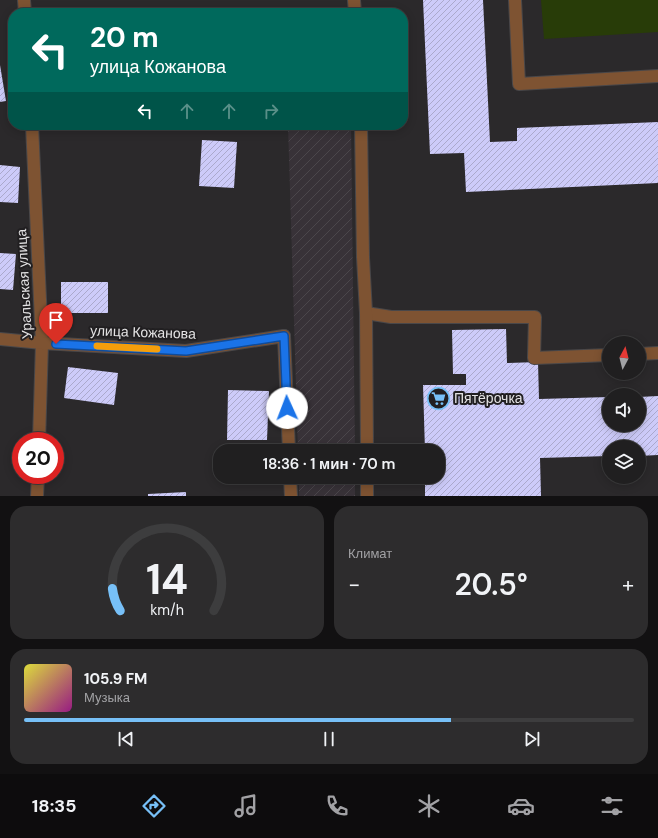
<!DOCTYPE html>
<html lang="ru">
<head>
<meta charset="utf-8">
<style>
	body { margin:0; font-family:"DM Sans",sans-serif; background:#2d2c2d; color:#f1f3f6; height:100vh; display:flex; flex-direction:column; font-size:15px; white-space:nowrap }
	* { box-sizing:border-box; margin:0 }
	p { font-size:13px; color:#a2a2a5 }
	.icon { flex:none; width:22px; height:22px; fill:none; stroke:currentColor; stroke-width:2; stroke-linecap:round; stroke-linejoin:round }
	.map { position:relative; height:496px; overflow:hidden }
	.sheet { display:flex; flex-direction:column; gap:10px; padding:10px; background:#121112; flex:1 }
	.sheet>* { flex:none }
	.guide { position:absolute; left:8px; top:8px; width:400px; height:122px; border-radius:16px; box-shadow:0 2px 10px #0003,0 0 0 1px #3d3d3e; background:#00695c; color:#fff; overflow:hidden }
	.needle { width:26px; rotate:7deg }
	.tools { position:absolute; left:602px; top:336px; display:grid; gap:8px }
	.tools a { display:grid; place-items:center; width:44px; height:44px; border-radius:50%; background:#201f20; box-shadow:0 2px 10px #0003,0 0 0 1px #3d3d3e; font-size:20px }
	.speed { position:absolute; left:12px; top:432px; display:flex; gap:8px; font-size:20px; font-weight:700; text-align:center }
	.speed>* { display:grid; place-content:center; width:52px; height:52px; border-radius:50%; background:#201f20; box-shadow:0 2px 10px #0003,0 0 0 1px #3d3d3e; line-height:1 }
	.speed .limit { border:6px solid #d22; background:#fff; color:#111 }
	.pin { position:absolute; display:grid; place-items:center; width:34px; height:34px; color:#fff; margin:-41px -17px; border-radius:50% 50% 50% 0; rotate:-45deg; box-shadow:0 0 4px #0007 }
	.pin .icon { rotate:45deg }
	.me { position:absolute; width:44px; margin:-22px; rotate:358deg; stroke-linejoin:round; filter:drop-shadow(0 0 3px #0008) }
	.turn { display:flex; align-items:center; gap:14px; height:84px; padding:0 16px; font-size:18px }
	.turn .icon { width:52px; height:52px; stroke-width:2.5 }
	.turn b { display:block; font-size:28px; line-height:34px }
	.lanes { display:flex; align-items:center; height:38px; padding:0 16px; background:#0003; justify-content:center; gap:20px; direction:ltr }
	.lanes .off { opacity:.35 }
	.big { font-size:30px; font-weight:600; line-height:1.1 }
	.sheet .widget { flex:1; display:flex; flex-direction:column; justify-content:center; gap:6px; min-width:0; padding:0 14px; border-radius:16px; background:#2d2c2d }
	.sheet .dial { align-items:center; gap:0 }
	.dial svg { height:104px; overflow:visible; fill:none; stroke:#3d3d3e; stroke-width:7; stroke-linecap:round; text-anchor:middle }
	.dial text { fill:#f1f3f6; stroke:none }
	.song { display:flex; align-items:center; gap:12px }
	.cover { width:48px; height:48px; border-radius:6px; background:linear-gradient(135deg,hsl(60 70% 55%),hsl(310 70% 35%)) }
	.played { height:4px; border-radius:2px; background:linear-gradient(90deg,#77c0f7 70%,#3d3d3e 70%) }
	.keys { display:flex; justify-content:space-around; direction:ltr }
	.heat { display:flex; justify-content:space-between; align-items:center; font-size:22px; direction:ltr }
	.sheet .tiles { flex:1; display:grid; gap:10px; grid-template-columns:1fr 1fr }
	.widget:last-child { grid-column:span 2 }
	.trip { position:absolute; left:213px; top:444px; width:232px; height:40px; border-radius:16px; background:#201f20; box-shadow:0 2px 10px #0003,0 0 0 1px #3d3d3e; font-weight:600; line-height:40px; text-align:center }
	.dock { display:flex; height:64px; justify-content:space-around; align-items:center; background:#0d0c0d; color:#a2a2a5 }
	.dock .icon { width:28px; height:28px }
	.dock .selected { color:#77c0f7 }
	.dock b { font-size:18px; color:#f1f3f6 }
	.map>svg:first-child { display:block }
	.industrial { fill:url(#industrial-furrows) }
	.green { fill:#283c08 }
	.building { fill:url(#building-hatch) }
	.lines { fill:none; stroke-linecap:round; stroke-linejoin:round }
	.lane-casing { stroke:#494749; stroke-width:14 }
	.street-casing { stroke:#494749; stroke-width:14 }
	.lane { stroke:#7e5332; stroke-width:12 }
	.street { stroke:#7e5332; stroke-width:12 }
	.route-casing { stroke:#114b97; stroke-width:10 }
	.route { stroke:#1a73e8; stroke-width:7 }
	.slow { stroke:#f59e0b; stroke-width:7 }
	.labels { text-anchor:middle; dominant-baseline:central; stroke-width:4; stroke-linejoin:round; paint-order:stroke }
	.street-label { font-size:14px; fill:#e4e3e4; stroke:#211f21 }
	.poi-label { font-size:14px; fill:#e4e3e4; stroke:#211f21; text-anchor:start }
</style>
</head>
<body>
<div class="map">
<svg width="658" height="496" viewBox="0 0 658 496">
	<defs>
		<pattern id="industrial-furrows" width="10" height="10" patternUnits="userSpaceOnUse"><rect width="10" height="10" fill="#383238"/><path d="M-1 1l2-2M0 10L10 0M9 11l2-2" fill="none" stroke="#4b464b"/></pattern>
		<pattern id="building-hatch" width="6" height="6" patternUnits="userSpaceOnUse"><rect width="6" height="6" fill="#cdcbf9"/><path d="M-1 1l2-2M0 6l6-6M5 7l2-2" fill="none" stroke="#aba9cc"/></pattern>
	</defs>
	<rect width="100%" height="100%" fill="#2b292b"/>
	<!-- industrial -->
	<g class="industrial">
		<path d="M288 125H351L355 451H298Z"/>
		<rect x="299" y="477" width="56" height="19"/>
	</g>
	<!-- green -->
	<path class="green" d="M541 0H658V32L544 39Z"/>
	<!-- building -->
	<g class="building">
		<path d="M423 0H483L490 142 517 141V128L658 122V183L466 192 464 153 430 154Z"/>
		<path d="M0 65 6 101 0 102Z"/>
		<path d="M202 140 237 142 234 188 199 186Z"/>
		<path d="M0 165 20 167 18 203 0 202Z"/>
		<path d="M0 253 16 254 13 290 0 289Z"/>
		<rect x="61" y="282" width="47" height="31"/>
		<path d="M506 329 507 363 538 362 539 399 609 397V425H639V397L658 396V455L639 456V447H609V456L540 458 541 496H425V477H438V451H425L423 385H466V374H453L452 330Z"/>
		<path d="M68 367 118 373 114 405 64 398Z"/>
		<path d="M228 390 269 391 267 440H227Z"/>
		<path d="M186 492V496H148V494Z"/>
	</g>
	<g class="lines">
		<defs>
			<g id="lane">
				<path d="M515 0 519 84 658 76"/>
				<path d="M366 313 391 317H535L534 358 609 355"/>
				<path d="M284 336 289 451"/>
				<path d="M639 354 658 353"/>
				<path d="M290 477 291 496"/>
			</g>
			<g id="street">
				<path d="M24 0 25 13"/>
				<path d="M354 0 355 13"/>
				<path d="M32 125 42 343 39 441"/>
				<path d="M361 125 363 257 366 313 367 451"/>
				<path d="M0 339 42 343 186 351 284 336"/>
				<path d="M367 477V496"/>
				<path d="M37 496 38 475"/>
			</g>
		</defs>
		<!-- lane casing -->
		<use href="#lane" class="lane-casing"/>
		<!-- street casing -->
		<use href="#street" class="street-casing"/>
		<!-- lane -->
		<use href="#lane" class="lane"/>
		<!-- street -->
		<use href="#street" class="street"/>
	</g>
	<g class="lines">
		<defs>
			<path id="route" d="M56 344 186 351 284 336 287 408"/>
		</defs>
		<!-- route casing -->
		<use href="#route" class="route-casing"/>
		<!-- route -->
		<use href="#route" class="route"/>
		<!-- slow -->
		<path class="slow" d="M97 346 157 349"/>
	</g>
	<!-- icons -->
	<defs>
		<symbol id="supermarket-ring" viewBox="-11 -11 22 22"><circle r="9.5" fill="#211f21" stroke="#77c0f7" stroke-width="1.5"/><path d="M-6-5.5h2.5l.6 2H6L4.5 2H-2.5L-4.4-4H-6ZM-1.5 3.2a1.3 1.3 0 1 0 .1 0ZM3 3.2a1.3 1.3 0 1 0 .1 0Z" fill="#77c0f7"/></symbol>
	</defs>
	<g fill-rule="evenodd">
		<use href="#supermarket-ring" x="426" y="386" width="25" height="25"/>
	</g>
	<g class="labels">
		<!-- street labels -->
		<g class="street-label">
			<text transform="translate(24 284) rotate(-93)">Уральская улица</text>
			<text transform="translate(143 332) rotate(2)">улица Кожанова</text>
		</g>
		<!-- poi labels -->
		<g class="poi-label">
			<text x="454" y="398">Пятёрочка</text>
		</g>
	</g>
</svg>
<div class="tools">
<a><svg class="needle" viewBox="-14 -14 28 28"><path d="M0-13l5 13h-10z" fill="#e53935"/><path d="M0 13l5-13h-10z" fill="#a2a2a5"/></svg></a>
<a><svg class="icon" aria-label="sound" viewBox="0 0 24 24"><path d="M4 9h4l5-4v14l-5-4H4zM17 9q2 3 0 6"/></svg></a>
<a><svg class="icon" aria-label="layers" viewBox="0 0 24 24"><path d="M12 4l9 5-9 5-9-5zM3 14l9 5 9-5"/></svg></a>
</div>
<div class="speed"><div class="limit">20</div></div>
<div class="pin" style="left:56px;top:344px;background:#d93025"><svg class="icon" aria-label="arrive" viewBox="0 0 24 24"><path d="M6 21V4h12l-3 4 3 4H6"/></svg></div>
<svg class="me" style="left:287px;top:408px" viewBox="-20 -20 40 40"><circle r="19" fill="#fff"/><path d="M0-13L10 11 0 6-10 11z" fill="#1a73e8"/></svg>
<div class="trip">18:36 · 1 мин · 70 m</div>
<div class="guide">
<div class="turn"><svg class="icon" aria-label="left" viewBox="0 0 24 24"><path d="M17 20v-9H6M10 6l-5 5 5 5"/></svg><div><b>20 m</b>улица Кожанова</div></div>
<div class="lanes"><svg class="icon" aria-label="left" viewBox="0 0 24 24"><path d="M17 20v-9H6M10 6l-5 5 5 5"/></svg><svg class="icon off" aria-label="ahead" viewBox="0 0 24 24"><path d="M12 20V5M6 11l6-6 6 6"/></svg><svg class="icon off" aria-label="ahead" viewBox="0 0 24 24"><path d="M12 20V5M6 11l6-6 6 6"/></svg><svg class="icon off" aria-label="right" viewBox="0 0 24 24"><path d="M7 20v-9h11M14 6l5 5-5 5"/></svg></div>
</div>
</div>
<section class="sheet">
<div class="tiles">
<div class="widget dial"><svg viewBox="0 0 100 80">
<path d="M14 69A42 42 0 1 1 86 69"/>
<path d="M14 69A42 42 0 0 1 8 52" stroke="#77c0f7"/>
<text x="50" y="56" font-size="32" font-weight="700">14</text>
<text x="50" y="72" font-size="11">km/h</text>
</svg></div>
<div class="widget"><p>Климат</p>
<div class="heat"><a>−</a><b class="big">20.5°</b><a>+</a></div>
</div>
<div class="widget">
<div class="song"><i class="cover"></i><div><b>105.9 FM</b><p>Музыка</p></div></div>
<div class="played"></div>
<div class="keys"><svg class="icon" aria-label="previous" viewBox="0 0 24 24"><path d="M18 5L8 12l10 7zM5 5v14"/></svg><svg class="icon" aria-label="pause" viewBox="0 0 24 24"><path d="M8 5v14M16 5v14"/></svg><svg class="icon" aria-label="next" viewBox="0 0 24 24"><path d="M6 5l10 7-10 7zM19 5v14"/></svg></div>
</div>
</div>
</section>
<nav class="dock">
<b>18:35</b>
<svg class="icon selected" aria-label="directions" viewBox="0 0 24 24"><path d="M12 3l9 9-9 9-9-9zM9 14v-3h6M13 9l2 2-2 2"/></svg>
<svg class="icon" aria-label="music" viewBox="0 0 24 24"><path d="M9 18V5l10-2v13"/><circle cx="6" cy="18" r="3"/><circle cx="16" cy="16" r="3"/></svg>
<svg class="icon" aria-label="phone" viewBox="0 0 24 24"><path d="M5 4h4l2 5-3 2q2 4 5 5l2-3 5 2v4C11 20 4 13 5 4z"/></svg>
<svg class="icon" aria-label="climate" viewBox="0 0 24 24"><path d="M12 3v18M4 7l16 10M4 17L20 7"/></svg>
<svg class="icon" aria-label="car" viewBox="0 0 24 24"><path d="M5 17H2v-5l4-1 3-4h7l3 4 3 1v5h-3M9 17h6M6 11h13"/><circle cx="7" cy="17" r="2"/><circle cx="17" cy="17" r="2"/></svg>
<svg class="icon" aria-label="filters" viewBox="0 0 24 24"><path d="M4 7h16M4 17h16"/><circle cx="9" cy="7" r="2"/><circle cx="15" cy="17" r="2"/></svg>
</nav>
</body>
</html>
